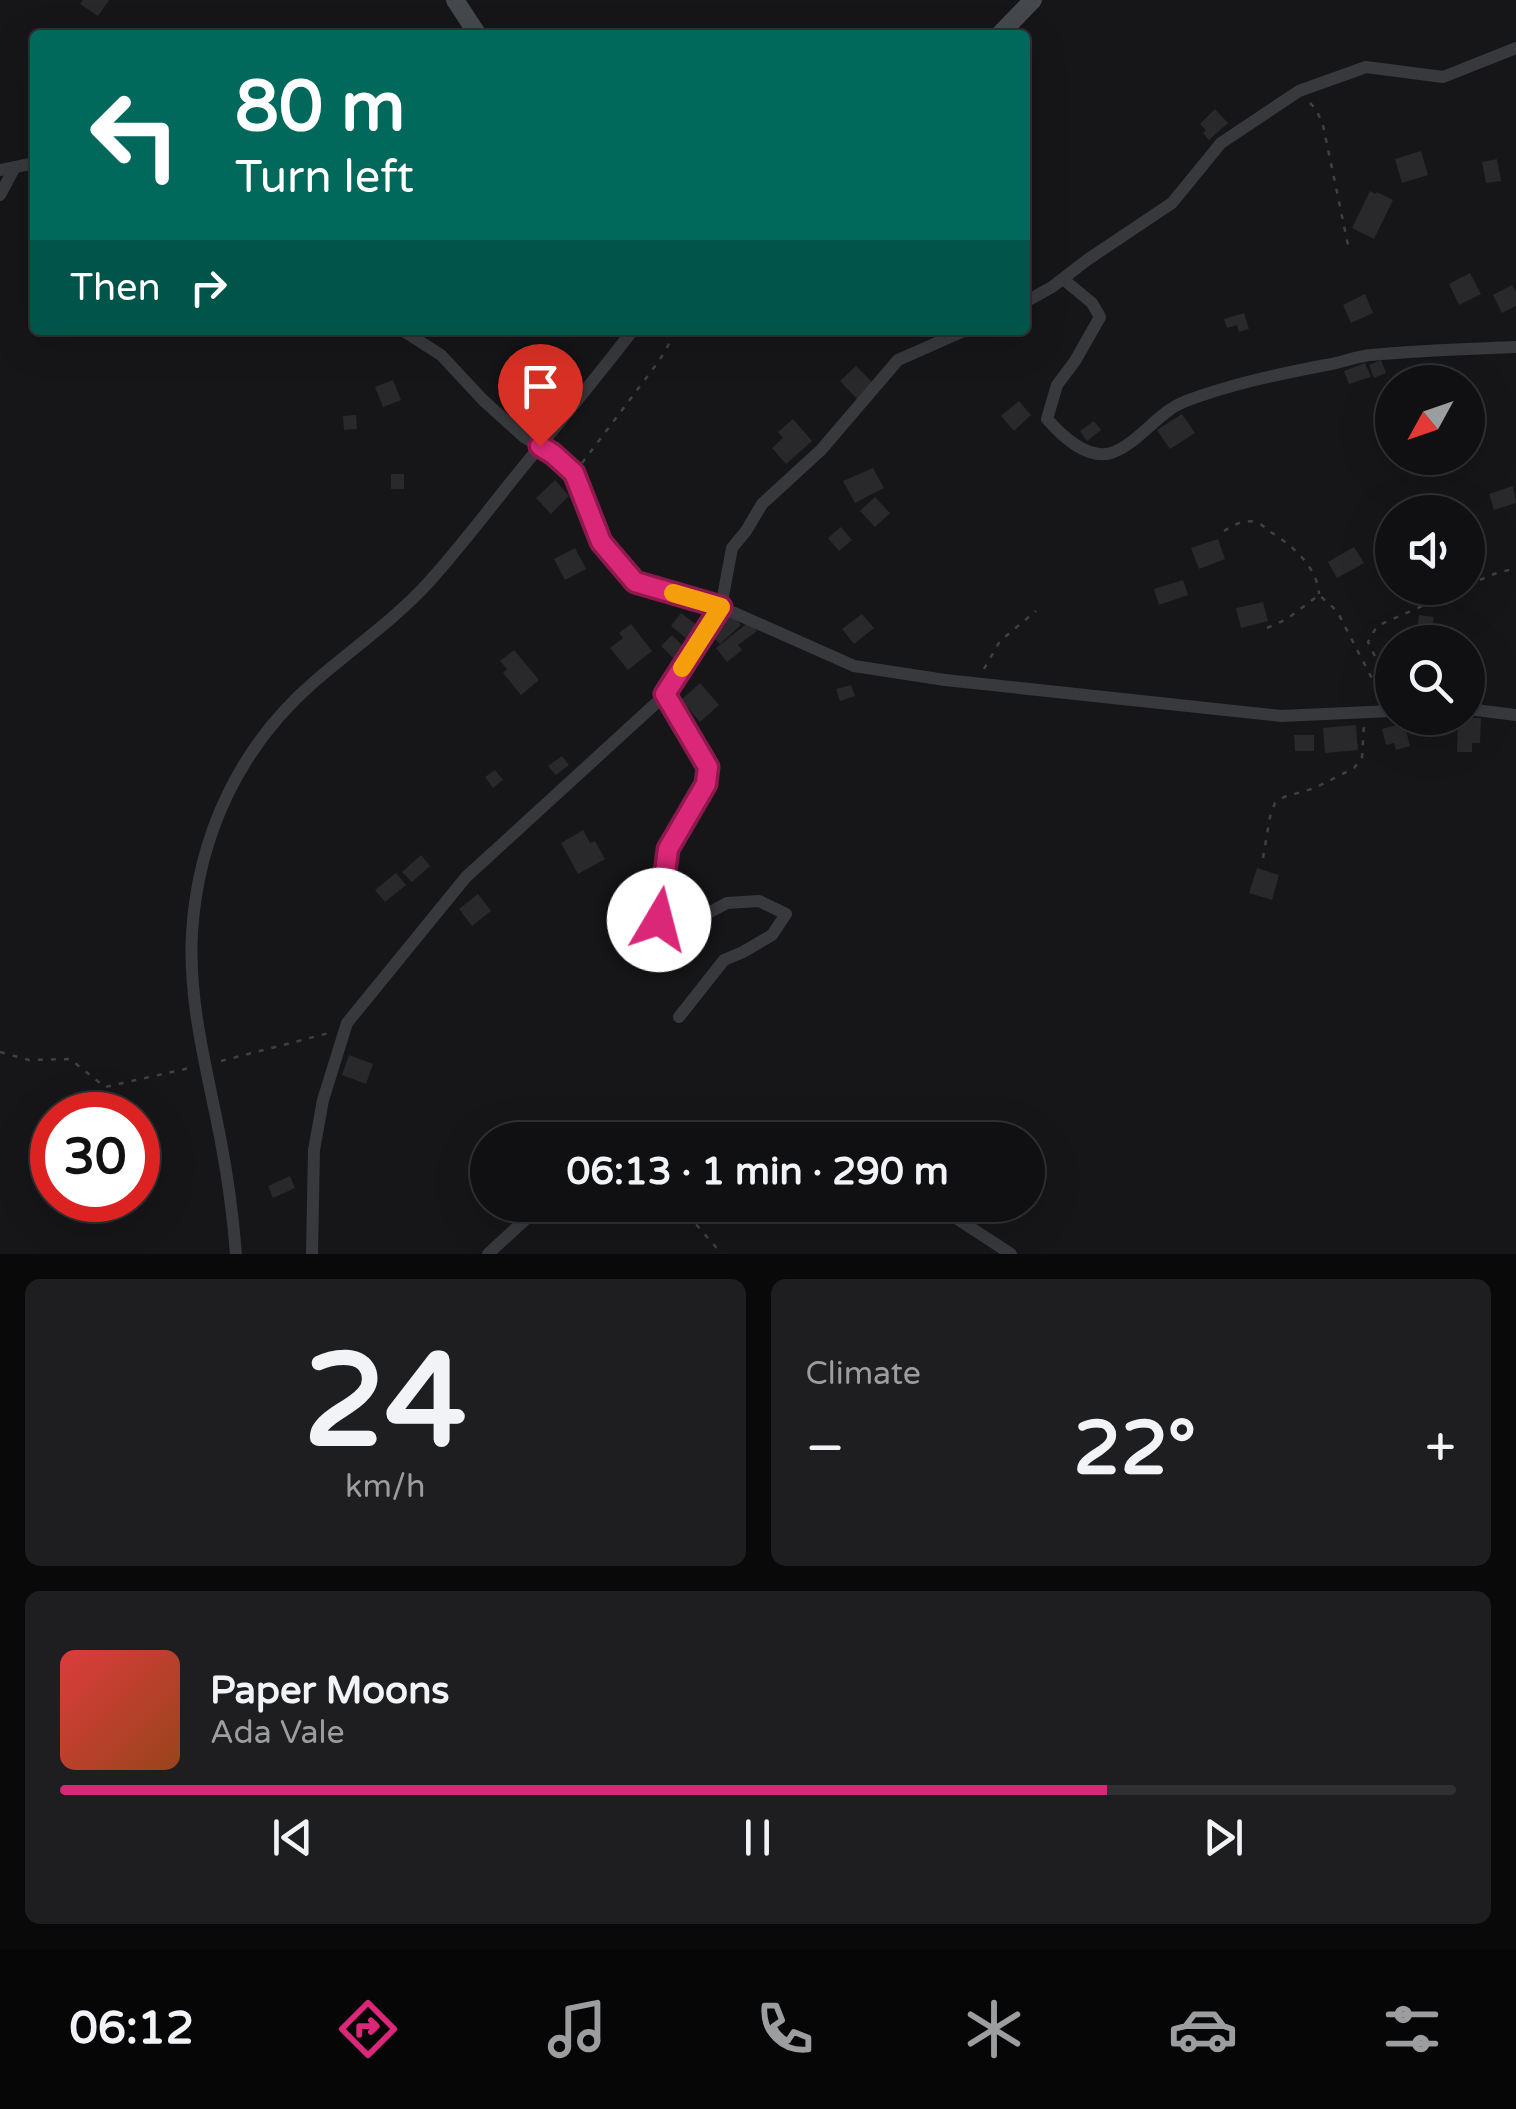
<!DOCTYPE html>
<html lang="en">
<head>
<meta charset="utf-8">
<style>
	body { margin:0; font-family:"Varela Round",sans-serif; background:#1e1e20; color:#f1f3f6; height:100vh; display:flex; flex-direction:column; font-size:38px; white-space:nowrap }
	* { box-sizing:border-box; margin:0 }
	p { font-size:32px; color:#9c9d9f }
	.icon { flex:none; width:55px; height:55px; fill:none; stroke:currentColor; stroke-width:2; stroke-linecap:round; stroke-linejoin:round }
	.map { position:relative; height:1254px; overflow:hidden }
	.drawer { display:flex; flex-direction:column; gap:25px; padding:25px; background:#09090a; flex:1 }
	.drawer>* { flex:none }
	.banner { position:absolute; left:30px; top:30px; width:1000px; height:305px; border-radius:10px; box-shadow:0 10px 40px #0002,0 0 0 2px #303032; background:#00695c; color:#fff; overflow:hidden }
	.needle { width:65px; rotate:230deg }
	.tools { position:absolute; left:1375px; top:365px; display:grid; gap:20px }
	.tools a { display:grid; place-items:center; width:110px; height:110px; border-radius:50%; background:#101012; box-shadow:0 10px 40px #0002,0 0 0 2px #303032; font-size:50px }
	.speed { position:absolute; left:30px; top:1092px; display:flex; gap:20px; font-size:50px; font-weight:700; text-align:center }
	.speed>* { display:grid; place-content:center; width:130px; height:130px; border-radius:50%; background:#101012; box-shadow:0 10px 40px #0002,0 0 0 2px #303032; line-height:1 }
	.speed .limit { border:15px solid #d22; background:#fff; color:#111 }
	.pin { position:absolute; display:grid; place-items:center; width:85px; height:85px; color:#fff; margin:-102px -42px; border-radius:50% 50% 50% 0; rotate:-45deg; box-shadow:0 0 10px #0007 }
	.pin .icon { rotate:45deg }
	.me { position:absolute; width:110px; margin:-55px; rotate:8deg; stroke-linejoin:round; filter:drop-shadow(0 0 8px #0008) }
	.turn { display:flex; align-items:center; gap:35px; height:210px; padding:0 40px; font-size:45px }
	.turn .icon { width:130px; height:130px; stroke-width:2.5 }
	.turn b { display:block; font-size:70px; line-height:85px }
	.then { display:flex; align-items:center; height:95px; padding:0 40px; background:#0003; gap:20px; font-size:38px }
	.big { font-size:75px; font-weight:700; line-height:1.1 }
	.drawer .tile { flex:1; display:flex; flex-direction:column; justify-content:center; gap:15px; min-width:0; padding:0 35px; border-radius:15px; background:#1e1e20 }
	.drawer .dial { align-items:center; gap:0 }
	.dial b { font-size:130px; line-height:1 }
	.song { display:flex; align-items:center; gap:30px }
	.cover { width:120px; height:120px; border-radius:15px; background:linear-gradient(135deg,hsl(0 70% 55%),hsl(20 70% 35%)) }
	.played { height:10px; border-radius:5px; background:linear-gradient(90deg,#db2777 75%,#303032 75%) }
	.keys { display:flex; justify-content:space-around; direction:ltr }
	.heat { display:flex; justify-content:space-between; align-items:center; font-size:55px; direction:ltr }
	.drawer .tiles { flex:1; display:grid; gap:25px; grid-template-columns:1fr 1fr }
	.tile:last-child { grid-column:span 2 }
	.trip { position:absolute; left:470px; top:1122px; width:575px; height:100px; border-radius:50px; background:#101012; box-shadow:0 10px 40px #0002,0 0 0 2px #303032; font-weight:700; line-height:100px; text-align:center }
	.tab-bar { display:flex; height:160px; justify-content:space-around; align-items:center; background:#060607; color:#9c9d9f }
	.tab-bar .icon { width:70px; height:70px }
	.tab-bar .current { color:#db2777 }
	.tab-bar b { font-size:45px; color:#f1f3f6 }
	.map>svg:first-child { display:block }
	.building { fill:#29292c }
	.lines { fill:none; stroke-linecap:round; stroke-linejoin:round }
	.path { stroke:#3d4044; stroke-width:2.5; stroke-dasharray:5 8; stroke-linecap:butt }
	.street { stroke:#37393d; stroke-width:12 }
	.secondary { stroke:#45484d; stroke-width:18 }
	.route-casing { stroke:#8e194d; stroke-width:25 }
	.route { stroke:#db2777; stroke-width:18 }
	.slow { stroke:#f59e0b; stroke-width:18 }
</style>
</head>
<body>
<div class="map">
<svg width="1516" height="1254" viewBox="0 0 1516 1254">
	<rect width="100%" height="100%" fill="#161618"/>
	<!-- building -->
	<g class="building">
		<path d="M83 0H109L98 16 80 4Z"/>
		<path d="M1215 109 1228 123 1209 140 1203 133 1206 130 1200 124Z"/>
		<path d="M1421 151 1428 175 1402 183 1395 159Z"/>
		<path d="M1497 159 1501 181 1486 183 1482 162Z"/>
		<path d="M1370 191 1376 194 1377 192 1393 200 1374 239 1352 228Z"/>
		<path d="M1470 273 1481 294 1459 305 1449 284Z"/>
		<path d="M1512 285 1516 292V306L1502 313 1493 295Z"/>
		<path d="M1365 294 1373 313 1351 323 1343 305Z"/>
		<path d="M1244 313 1249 329 1239 332 1237 325 1227 328 1224 319Z"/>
		<path d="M1381 360 1386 373 1374 378 1369 365Z"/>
		<path d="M1365 363 1371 377 1349 384 1344 371Z"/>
		<path d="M856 366 873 383 857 399 840 381Z"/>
		<path d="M393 380 401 400 383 407 375 387Z"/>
		<path d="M1019 401 1031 415 1014 431 1001 416Z"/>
		<path d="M1182 414 1195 433 1170 449 1157 430Z"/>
		<path d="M356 415 357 429 344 430 343 416Z"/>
		<path d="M793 419 812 441 786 464 772 448 783 438 778 432Z"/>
		<path d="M1094 421 1101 430 1087 441 1080 431Z"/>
		<path d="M873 468 884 488 855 503 843 481Z"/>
		<rect x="391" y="474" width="13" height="15"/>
		<path d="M555 480 569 496 551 514 536 498Z"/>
		<path d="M1513 486 1516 503 1494 510 1489 494Z"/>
		<path d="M875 497 890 513 875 527 860 511Z"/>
		<path d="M841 527 852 540 839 551 828 538Z"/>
		<path d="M1218 539 1225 559 1199 569 1191 548Z"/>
		<path d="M1354 547 1364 563 1337 578 1328 562Z"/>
		<path d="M575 548 586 569 565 580 554 559Z"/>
		<path d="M1183 580 1188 595 1159 605 1154 589Z"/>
		<path d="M1263 602 1268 621 1241 628 1236 608Z"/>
		<path d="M681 613 698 626 687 639 671 626Z"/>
		<path d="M732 614 741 625 720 644 710 633Z"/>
		<path d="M862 614 874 628 854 644 842 629Z"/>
		<path d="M1419 615 1434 617 1431 635 1417 633Z"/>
		<path d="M750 621 757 631 738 645 742 650 727 662 716 648Z"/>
		<path d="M631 624 652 651 628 670 610 648 623 638 619 633Z"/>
		<path d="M672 635 690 653 679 664 661 646Z"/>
		<path d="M514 650 539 680 521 695 503 673 507 669 500 661Z"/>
		<path d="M700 683 719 705 700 722 681 700Z"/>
		<path d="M851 685 855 696 840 701 836 689Z"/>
		<path d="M1458 718H1481L1480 743H1472V752H1457Z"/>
		<path d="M1404 723 1410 746 1396 750 1394 743 1386 745 1382 729Z"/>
		<path d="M1356 725 1358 750 1325 753 1323 728Z"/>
		<path d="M1294 735H1314V751H1295Z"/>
		<path d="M562 756 569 765 556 775 548 766Z"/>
		<path d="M495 770 503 780 493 788 485 777Z"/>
		<path d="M583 830 590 843 595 841 605 859 578 874 561 843Z"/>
		<path d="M421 855 430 866 412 882 402 872Z"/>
		<path d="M1257 868 1279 875 1272 900 1249 893Z"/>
		<path d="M396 873 406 885 385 902 375 890Z"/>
		<path d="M478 894 491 911 472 926 459 909Z"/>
		<path d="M349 1055 373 1064 366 1084 342 1075Z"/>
		<path d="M290 1176 295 1188 273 1198 268 1186Z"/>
	</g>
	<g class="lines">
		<!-- path -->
		<g class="path">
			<path d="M1310 103 1316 109 1323 125 1348 245"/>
			<path d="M582 463 659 361 677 330"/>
			<path d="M1224 531C1233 525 1245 519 1255 522 1261 523 1265 528 1269 531 1292 545 1317 566 1319 594"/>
			<path d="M1468 585 1494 574 1516 568"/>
			<path d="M1267 628 1287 619 1319 595 1337 611 1381 696"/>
			<path d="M984 669 1000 641 1036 611"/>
			<path d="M1392 691 1368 642 1377 626 1463 588"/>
			<path d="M1263 858 1270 817 1275 803 1284 797 1315 788 1354 768 1362 758 1364 724"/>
			<path d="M0 1052 29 1060 70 1059 105 1087 194 1067"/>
			<path d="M221 1061 329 1033"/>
			<path d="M679 1205 722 1254"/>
		</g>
		<!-- street -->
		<g class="street">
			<path d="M0 170 35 163"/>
			<path d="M0 195 15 167"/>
			<path d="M1063 279 1092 303 1100 317 1075 361 1057 385 1047 419C1061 435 1087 460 1111 453 1140 443 1157 412 1186 401 1231 384 1279 374 1326 365 1341 363 1356 356 1371 355 1419 350 1468 349 1516 347"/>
			<path d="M1025 302 1052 287 1087 260 1172 203 1221 143 1299 91 1366 67 1443 77 1516 48"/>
			<path d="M402 330 441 355 483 400 524 437 553 454 575 473 601 542 635 582 721 607 854 666 945 680 1281 716 1392 711"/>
			<path d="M665 695 708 767 706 784 668 849 659 920 680 928 727 903 759 901 786 914 772 935 743 952 724 960 679 1017"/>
			<path d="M1468 709 1516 715"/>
			<path d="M684 1140 732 1134 780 1140"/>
			<path d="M936 1205 1011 1254"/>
			<path d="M236 1254C233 1216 228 1179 221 1142 208 1073 188 1004 192 933 198 835 240 746 314 682 352 649 394 620 428 583 457 551 483 517 510 483 551 432 593 382 633 330"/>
			<path d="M312 1254 314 1150 323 1100 347 1023 466 877 665 695 721 607 732 548 746 531 762 504 821 450 898 360 966 330"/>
			<path d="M488 1254 541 1205"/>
		</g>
		<!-- secondary -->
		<g class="secondary">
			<path d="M455 0 478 35"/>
			<path d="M999 35 1033 0"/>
		</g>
	</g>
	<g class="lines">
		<defs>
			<path id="route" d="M540 446 553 454 574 473 601 542 635 582 721 607 665 694 708 767 706 784 668 849 659 920"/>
		</defs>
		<!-- route casing -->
		<use href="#route" class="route-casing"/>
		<!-- route -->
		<use href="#route" class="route"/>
		<!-- slow -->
		<path class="slow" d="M673 593 721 607 682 668"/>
	</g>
</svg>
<div class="tools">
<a><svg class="needle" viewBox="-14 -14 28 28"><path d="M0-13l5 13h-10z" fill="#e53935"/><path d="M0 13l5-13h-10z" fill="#9c9d9f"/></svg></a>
<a><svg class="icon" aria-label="sound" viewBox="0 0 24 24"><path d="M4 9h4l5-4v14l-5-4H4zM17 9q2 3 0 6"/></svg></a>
<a><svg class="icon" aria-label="search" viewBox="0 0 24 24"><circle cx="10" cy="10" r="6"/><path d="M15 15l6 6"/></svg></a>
</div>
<div class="speed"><div class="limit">30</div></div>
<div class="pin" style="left:540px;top:446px;background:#d93025"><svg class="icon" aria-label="arrive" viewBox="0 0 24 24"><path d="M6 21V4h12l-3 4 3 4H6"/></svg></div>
<svg class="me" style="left:659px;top:920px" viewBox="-20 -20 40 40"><circle r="19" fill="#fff"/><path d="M0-13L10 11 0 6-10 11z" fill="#db2777"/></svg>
<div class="trip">06:13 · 1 min · 290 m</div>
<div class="banner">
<div class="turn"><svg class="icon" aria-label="left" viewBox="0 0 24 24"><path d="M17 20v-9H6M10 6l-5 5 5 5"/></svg><div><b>80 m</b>Turn left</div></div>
<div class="then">Then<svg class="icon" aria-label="right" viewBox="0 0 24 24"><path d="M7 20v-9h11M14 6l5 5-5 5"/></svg></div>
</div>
</div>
<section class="drawer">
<div class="tiles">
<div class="tile dial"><b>24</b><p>km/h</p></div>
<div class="tile"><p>Climate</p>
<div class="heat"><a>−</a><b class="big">22°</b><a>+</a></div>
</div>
<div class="tile">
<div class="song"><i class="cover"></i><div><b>Paper Moons</b><p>Ada Vale</p></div></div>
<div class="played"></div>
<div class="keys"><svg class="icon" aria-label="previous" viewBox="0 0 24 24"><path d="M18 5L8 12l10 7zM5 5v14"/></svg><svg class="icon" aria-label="pause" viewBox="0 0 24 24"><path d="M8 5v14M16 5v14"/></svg><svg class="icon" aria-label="next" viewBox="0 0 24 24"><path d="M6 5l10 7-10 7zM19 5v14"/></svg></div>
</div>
</div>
</section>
<nav class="tab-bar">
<b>06:12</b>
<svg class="icon current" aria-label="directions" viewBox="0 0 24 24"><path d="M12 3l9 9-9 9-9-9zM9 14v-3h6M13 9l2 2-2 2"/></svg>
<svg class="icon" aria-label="music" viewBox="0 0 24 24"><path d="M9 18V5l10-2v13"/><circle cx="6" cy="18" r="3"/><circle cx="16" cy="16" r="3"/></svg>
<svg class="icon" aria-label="phone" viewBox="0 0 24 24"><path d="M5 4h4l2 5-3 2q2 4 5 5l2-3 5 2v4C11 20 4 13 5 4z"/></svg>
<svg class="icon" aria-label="climate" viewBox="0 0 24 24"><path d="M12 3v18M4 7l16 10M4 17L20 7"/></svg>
<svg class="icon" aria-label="car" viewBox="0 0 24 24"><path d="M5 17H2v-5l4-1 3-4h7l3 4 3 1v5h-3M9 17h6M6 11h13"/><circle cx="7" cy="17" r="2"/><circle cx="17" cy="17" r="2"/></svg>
<svg class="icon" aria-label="filters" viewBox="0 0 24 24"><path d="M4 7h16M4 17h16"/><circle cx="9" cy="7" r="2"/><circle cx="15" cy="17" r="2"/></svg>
</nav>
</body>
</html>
